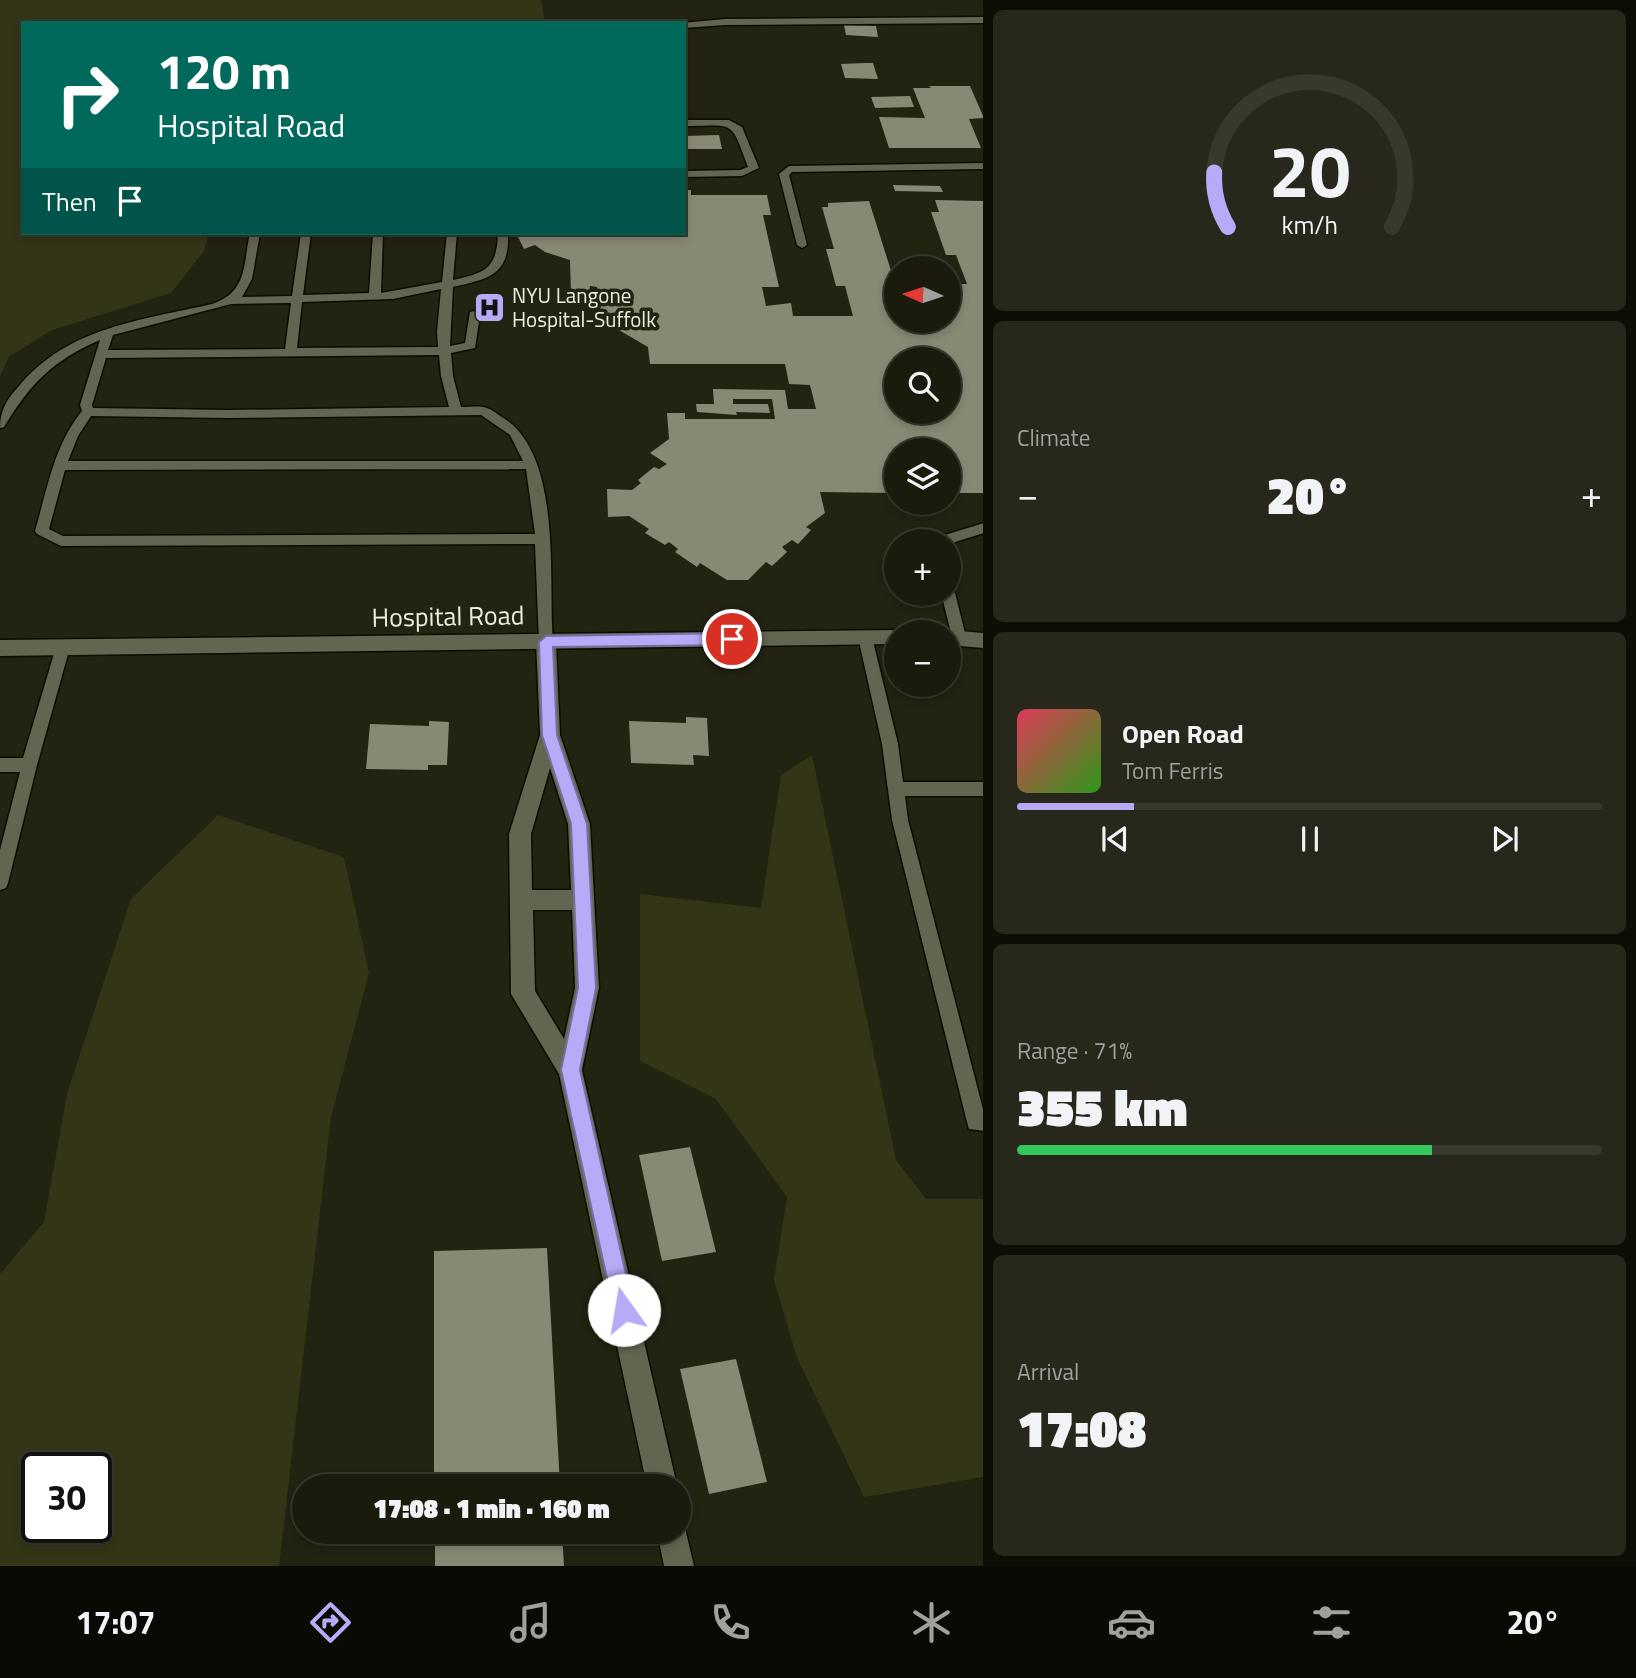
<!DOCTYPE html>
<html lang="en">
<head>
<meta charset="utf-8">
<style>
	body { margin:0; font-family:"Titillium Web",sans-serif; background:#27271b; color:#f1f3f6; height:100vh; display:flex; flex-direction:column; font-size:26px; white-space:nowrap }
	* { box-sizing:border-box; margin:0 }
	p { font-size:23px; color:#9fa19d }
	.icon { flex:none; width:38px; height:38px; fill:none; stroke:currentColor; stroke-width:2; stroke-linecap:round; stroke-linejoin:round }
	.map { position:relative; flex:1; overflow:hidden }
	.side { display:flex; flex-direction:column; gap:10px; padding:10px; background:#0e0e07; width:653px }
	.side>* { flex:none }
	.hud { position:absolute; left:21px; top:21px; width:665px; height:214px; border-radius:0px; box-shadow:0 4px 10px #0003,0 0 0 2px #38382e; background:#00695c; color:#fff; overflow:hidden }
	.needle { width:46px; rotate:273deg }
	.buttons { position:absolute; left:884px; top:256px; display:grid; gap:14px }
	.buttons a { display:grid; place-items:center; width:77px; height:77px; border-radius:50%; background:#1a1a0d; box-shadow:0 4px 10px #0003,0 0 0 2px #38382e; font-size:35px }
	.speed { position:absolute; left:21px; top:1452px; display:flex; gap:14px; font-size:35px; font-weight:700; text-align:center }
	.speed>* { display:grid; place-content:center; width:91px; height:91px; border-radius:50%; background:#1a1a0d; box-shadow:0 4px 10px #0003,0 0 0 2px #38382e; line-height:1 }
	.speed .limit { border:4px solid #111; border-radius:10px; background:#fff; color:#111 }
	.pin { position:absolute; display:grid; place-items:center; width:60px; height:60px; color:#fff; margin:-30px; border:4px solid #fff; border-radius:50%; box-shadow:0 2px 7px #0007 }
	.me { position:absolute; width:77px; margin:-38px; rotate:347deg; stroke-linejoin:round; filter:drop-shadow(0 0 5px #0008) }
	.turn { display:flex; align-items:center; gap:24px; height:147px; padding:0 21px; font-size:32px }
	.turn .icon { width:91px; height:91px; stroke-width:2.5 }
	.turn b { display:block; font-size:49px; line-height:60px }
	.then { display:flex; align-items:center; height:66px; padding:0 21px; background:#0003; gap:14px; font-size:26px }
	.big { font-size:52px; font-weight:800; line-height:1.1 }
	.side .widget { flex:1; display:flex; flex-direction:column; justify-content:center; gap:10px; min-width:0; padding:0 24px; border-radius:10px; background:#27271b }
	.side .dial { align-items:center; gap:0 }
	.dial svg { height:182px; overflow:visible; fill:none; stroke:#38382e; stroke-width:7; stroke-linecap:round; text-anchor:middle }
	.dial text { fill:#f1f3f6; stroke:none }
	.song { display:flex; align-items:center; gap:21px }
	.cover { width:84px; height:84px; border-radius:10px; background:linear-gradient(135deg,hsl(350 70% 55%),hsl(110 70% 35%)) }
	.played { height:7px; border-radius:4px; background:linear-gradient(90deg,#b7abf8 20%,#38382e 20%) }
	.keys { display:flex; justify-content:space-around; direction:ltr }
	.heat { display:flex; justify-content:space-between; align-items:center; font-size:38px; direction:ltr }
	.charge { height:10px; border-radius:5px; background:linear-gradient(90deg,#34c759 71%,#38382e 0) }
	.trip { position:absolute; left:292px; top:1474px; width:399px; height:70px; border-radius:35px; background:#1a1a0d; box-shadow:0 4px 10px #0003,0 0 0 2px #38382e; font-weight:800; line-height:70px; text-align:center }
	.tabs { display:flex; height:112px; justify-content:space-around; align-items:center; background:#0a0a05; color:#9fa19d }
	.tabs .icon { width:49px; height:49px }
	.tabs .current { color:#b7abf8 }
	.tabs b { font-size:32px; color:#f1f3f6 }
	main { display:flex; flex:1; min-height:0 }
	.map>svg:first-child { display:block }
	.green { fill:#343517; fill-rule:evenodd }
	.building { fill:#878974; fill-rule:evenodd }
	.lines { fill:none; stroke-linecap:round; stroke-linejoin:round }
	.service-casing { stroke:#0c0c00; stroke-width:3 }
	.minor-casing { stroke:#0c0c00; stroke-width:3 }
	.tertiary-casing { stroke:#0c0c00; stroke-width:3 }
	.service { fill:#636551; fill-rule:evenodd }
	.minor { fill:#636551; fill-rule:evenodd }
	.tertiary { fill:#636551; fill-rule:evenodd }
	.route { fill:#b7abf8; stroke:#776fa1; stroke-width:2 }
	.labels { text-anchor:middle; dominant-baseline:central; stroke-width:7; stroke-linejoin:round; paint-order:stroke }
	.far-poi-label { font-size:21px; fill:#ecede1; stroke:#222311; text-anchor:start }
	.street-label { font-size:26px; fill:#ecede1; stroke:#222311 }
</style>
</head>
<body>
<main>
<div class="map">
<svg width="984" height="1566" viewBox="0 0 984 1566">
	<rect width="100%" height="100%" fill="#222311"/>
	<!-- green -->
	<g class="green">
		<path d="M0 0H541L545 23H23V233H209L204 251 171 293 52 330 9 357 0 376Z"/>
		<path d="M812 755 896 1160 926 1199H983V1477L864 1497 797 1358 774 1280 787 1197 716 1099 640 1061V894L761 908 781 775Z"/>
		<path d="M218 815 344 857 369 973 331 1117 279 1566H0V1274L44 1222 67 1094 131 899ZM37 1468H96V1528H37Z"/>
	</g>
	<!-- building -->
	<g class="building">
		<path d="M844 25 876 26 878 37 846 35Z"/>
		<path d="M864 63H873L878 79 845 78 841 64Z"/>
		<path d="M929 86H970L984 118 969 119 981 148H889L879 117 925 118 913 88H931Z"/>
		<path d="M910 96 914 107 875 108 871 97Z"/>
		<path d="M719 135 722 149H684V136Z"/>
		<path d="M893 185 940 186 943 192 895 191Z"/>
		<path d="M684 190H691V195H767L771 215H763L779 287H762L766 306 791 303 793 316H853L845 286H836L826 249H834L822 207H828V203L869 201 893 277H896V320H948V284H967L956 255H946L931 212H939L935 200 984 201V493H948V450H896V493L820 492 825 513 806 527 811 530 798 544 792 540 782 547 787 552 772 566 766 562 748 580H727L700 563 697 567 675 552 678 549 669 542 665 545 645 533 649 529 629 516 608 517 607 489 632 490 641 483 638 480 654 467 659 469 667 464 650 453 669 439 667 413H685V419H775L772 399H733V404H768L770 413 736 412 737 415 697 412 696 404H714L713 389 785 390 788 409H816L810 385 789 384 785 364H650L648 347 600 319 597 287 590 286 589 294H571L570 260 545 252 535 245 524 249 516 233H684ZM896 359H948V411H896Z"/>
		<path d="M686 717 707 718 709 756 693 755 694 765 631 763 629 721 686 723Z"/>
		<path d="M429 721 449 722 447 765H428V770L366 769 370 724 429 726Z"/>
		<path d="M690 1147 716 1252 662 1261 639 1155Z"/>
		<path d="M547 1248 560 1486H434V1251Z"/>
		<path d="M736 1359 767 1482 709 1494 680 1369Z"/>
		<path d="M435 1531H562L564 1566H435Z"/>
	</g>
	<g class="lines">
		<defs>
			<g id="service">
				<path d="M984 17V23L725 25 684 28 682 23 725 19Z"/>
				<path d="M684 120H729L742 127 759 168 742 176 684 177V171L740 170 748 167C730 118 735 126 684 126Z"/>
				<path d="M984 163V169L792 172 789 175 807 245 802 248 797 245 779 174 789 166Z"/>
				<path d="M250 233H260L252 279 242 297 292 296 301 233H311L303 295 369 293 373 233H383L381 293 442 282 447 233H457L453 280C486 273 497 268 498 233H508C510 275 489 279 453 287L450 346 465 343 470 312 474 311 480 315 475 348 451 353 453 376 461 407C468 407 476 406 483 407 490 408 496 413 502 417 563 454 548 579 553 642L551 646H541L539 642 535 544 61 546 37 534 35 531C47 490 54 445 82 411L80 405 100 340C53 360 30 384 4 427L0 428C0 410 7 399 19 386 68 327 142 320 212 304 248 292 243 264 250 233ZM441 289 437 332 438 347 297 348 302 302 393 299ZM291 303 285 349 108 350 113 335 231 304ZM439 355 441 376 449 407 228 410 93 408 92 405 106 358ZM481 415 510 435 523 461H68L78 436 91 416 228 418ZM526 469 535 534 63 536 49 529 65 470Z"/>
				<path d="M984 523V533L955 542 953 547 948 548V541H942L945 535Z"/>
				<path d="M948 588 955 593 966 637 959 643 952 637 941 593H948Z"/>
				<path d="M865 631 872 637 898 744 903 782H984V796H905L908 820 984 1113V1131L969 1129 967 1122 892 820 882 744 858 637Z"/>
				<path d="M63 641 70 647 37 765 8 883 6 888 0 890V850L20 772H0V758H23L56 647Z"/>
			</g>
			<g id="minor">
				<path d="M546 634 553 637 556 642 560 735 590 824 599 988 582 1070 677 1486H647L559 1074 511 994 509 834 540 735 536 642 539 637ZM550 768 568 824 571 890H532L531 834ZM533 910H572L575 988 564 1039 535 991Z"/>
				<path d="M679 1519 683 1520 694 1566H664L657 1531H679Z"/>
			</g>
			<g id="tertiary">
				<path d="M896 630 903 632H896V644L0 656V640Z"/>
				<path d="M948 630 984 633V648L948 645V632H941Z"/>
			</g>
		</defs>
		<!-- service casing -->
		<use href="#service" class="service-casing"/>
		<!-- minor casing -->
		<use href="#minor" class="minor-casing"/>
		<!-- tertiary casing -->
		<use href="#tertiary" class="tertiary-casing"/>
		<!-- service -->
		<use href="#service" class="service"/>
		<!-- minor -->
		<use href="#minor" class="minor"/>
		<!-- tertiary -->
		<use href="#tertiary" class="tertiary"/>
	</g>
	<!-- route -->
	<path class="route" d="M732 633 739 639 732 645 553 647 557 735 587 824 596 988 580 1070 634 1310 631 1317 624 1320 617 1317 614 1310 561 1070 578 988 571 824 542 735 539 642 546 636Z"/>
	<!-- icons -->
	<defs>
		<symbol id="hospital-square" viewBox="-11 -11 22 22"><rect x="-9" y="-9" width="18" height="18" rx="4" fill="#b7abf8" stroke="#222311"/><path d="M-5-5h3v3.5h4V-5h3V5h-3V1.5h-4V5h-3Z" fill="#111"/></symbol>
	</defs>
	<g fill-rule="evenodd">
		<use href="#hospital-square" x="472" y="290" width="35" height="35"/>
	</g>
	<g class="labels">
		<!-- far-poi labels -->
		<g class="far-poi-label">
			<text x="512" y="295">NYU Langone<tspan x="512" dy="24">Hospital-Suffolk</tspan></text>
		</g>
		<!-- street labels -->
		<g class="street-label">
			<text transform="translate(448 616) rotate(-1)">Hospital Road</text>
		</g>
	</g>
</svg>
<div class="buttons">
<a><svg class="needle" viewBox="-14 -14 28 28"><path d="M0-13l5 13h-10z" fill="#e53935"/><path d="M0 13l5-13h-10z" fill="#9fa19d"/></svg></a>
<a><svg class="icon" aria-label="search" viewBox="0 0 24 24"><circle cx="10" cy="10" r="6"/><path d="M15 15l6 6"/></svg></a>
<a><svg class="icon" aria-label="layers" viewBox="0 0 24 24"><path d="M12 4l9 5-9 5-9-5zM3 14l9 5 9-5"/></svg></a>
<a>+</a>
<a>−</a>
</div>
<div class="speed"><div class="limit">30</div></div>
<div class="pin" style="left:732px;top:639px;background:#d93025"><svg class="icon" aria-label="arrive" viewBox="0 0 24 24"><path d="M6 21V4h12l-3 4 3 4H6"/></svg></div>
<svg class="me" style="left:624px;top:1310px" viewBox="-20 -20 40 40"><circle r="19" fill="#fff"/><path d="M0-13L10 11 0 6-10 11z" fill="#b7abf8"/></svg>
<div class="trip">17:08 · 1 min · 160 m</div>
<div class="hud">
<div class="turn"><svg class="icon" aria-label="right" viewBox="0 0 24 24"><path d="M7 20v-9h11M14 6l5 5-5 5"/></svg><div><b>120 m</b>Hospital Road</div></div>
<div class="then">Then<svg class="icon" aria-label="arrive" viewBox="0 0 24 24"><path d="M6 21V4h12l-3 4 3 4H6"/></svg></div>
</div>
</div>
<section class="side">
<div class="widget dial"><svg viewBox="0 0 100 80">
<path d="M14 69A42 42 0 1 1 86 69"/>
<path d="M14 69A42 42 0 0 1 8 45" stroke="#b7abf8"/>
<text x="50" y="56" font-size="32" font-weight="700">20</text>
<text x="50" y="72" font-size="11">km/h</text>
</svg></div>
<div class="widget"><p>Climate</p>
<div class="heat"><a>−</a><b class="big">20°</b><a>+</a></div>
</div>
<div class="widget">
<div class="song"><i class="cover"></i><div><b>Open Road</b><p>Tom Ferris</p></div></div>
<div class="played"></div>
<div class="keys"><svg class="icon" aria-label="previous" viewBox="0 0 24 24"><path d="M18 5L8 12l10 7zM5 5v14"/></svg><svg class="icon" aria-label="pause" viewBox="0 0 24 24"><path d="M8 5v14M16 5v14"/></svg><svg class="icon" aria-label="next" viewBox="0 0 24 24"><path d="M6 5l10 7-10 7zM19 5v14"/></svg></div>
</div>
<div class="widget"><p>Range · 71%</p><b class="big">355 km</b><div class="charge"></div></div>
<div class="widget"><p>Arrival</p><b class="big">17:08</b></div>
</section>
</main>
<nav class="tabs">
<b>17:07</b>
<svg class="icon current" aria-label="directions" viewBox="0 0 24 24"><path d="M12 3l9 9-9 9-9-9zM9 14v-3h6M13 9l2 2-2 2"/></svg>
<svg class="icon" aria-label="music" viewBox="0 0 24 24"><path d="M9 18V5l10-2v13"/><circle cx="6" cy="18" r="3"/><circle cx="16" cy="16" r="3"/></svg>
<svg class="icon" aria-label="phone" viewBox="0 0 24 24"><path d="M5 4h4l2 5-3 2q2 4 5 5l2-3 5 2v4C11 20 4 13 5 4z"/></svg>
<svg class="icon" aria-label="climate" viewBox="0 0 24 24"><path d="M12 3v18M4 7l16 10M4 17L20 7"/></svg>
<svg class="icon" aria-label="car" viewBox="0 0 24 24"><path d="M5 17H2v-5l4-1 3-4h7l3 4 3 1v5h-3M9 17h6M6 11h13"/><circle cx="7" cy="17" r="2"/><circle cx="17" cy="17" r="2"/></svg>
<svg class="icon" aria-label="filters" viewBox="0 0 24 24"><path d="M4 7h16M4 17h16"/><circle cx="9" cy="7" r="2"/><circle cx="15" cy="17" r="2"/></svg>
<b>20°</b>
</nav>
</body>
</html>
